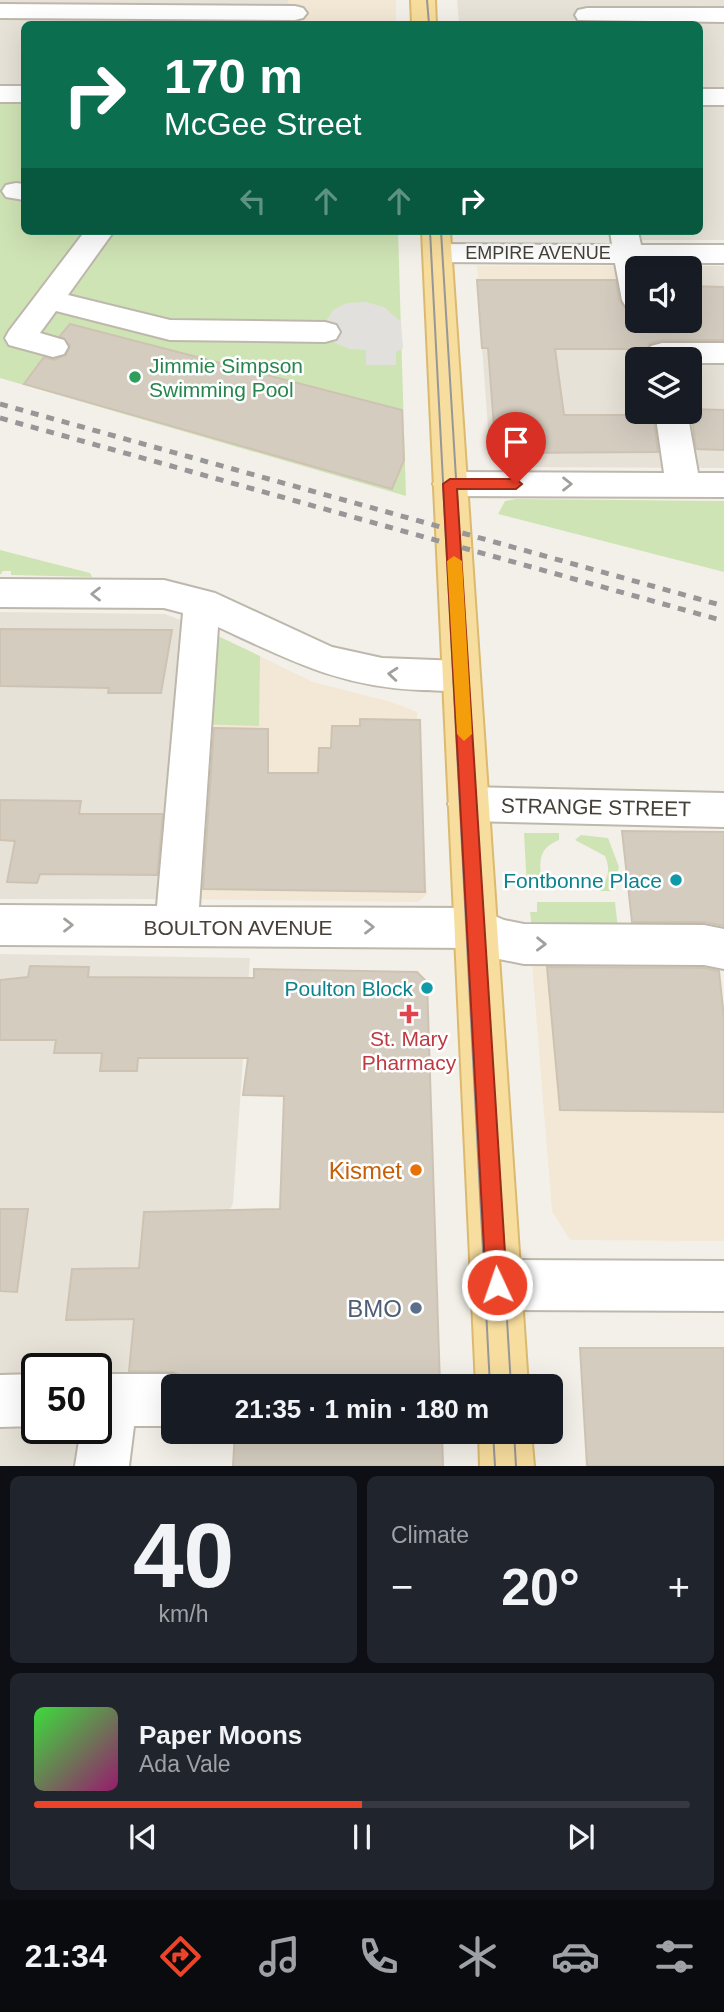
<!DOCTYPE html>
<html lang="en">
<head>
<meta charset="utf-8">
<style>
	body { margin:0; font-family:Helvetica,sans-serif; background:#20242c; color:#f1f3f6; height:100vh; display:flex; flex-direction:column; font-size:26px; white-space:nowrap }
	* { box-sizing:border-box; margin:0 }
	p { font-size:23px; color:#9ea1a6 }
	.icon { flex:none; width:38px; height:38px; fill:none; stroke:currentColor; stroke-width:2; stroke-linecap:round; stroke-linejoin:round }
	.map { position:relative; height:1466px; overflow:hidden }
	.drawer { display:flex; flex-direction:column; gap:10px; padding:10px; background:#0d0f14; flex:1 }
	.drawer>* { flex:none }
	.banner { position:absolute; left:21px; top:21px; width:682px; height:214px; border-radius:10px; box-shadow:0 7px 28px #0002; background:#0b6e4f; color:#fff; overflow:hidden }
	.fabs { position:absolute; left:625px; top:256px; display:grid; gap:14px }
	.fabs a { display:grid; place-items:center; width:77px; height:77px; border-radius:10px; background:#171b24; box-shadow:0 7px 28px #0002; font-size:35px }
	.speed { position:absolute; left:21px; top:1353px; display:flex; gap:14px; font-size:35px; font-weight:700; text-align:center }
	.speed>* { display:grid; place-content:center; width:91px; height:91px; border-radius:50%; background:#171b24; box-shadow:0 7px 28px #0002; line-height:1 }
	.speed .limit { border:4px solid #111; border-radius:10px; background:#fff; color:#111 }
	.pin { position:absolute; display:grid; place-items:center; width:60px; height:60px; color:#fff; margin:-72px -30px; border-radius:50% 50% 50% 0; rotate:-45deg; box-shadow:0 0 7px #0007 }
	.pin .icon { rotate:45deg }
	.me { position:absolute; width:77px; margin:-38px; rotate:357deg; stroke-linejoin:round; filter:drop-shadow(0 0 5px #0008) }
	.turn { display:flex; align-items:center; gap:24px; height:147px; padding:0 28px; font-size:32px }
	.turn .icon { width:91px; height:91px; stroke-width:2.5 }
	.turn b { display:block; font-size:49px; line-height:60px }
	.lanes { display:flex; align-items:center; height:66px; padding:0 28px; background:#0003; justify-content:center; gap:35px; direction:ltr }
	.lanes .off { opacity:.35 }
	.big { font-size:52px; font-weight:700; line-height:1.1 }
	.drawer .card { flex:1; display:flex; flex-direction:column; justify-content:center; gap:10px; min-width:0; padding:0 24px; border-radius:10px; background:#20242c }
	.drawer .dial { align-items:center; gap:0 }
	.dial b { font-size:91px; line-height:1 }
	.song { display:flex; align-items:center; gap:21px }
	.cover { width:84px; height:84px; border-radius:10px; background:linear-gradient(135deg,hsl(120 70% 55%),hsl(320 70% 35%)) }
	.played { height:7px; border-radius:4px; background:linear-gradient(90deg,#eb4428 50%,#363941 50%) }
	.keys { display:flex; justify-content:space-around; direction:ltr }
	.heat { display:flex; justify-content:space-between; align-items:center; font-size:38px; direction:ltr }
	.drawer .tiles { flex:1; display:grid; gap:10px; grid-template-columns:1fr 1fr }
	.card:last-child { grid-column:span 2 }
	.trip { position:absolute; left:161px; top:1374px; width:402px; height:70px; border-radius:10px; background:#171b24; box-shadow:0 7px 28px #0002; font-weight:700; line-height:70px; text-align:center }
	.tabs { display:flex; height:112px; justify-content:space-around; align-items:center; background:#090b0e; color:#9ea1a6 }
	.tabs .icon { width:49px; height:49px }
	.tabs .on { color:#eb4428 }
	.tabs b { font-size:32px; color:#f1f3f6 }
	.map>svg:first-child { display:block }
	.residential { fill:#e7e2d7; fill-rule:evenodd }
	.commercial { fill:#f3e7d6 }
	.green { fill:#cfe4b5 }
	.parking { fill:#e2e0dd }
	.building { fill:#d4ccbf; stroke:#cec3b3; stroke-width:2 }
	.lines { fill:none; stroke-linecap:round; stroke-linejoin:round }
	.minor-casing { stroke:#beb8ac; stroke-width:4 }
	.major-casing { stroke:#dbba6f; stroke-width:4 }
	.minor { fill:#fff; fill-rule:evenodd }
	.major { fill:#f7dd9e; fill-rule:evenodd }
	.tram { stroke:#979797; stroke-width:2 }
	.rail { stroke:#979797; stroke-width:5; stroke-dasharray:8 8; stroke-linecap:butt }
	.oneway { stroke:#a2a09c }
	.route { fill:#eb4428; stroke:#992c1a; stroke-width:2 }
	.slow { fill:#f59e0b }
	.leisure-dot { fill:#2e9e5b; stroke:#fff; stroke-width:2.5 }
	.culture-dot { fill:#0f9aa8; stroke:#fff; stroke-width:2.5 }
	.health-dot { fill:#e0444e; stroke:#fff; stroke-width:2.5 }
	.food-dot { fill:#e8710a; stroke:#fff; stroke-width:2.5 }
	.service-dot { fill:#5c6f8a; stroke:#fff; stroke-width:2.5 }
	.labels { text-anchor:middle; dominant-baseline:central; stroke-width:5; stroke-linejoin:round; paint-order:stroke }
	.far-street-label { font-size:18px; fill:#464138; stroke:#fff }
	.leisure-label { font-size:21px; fill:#27864d; stroke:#fff; text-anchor:start }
	.street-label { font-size:21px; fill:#464138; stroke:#fff }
	.culture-label { font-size:21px; fill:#0d838f; stroke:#fff; text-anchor:end }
	.health-label { font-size:21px; fill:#be3a42; stroke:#fff }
	.near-food-label { font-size:24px; fill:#c56008; stroke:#fff; text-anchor:end }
	.near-service-label { font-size:24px; fill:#4e5e75; stroke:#fff; text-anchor:end }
</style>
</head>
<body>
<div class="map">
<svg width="724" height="1466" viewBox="0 0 724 1466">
	<rect width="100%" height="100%" fill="#f3f0e9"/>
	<!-- residential -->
	<g class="residential">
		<path d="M0 0H288L287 24H24V85H0Z"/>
		<path d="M457 0H724V87H700V24H459Z"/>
		<path d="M700 106H724V240H633L632 231H700Z"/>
		<path d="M624 266H724V468L515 467 494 461 490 454 482 348H636ZM637 268H690V320H637ZM637 359H690V411H637Z"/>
		<path d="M0 612 165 614 197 626 170 899H0Z"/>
		<path d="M0 954 250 958 233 1203 117 1466H0ZM37 1368H96V1428H37Z"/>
	</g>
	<!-- commercial -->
	<g class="commercial">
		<path d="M288 0H396V24H287Z"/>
		<path d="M477 266H624L636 349 482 348Z"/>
		<path d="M205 630 313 682 391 702 417 712 427 894 418 902 170 899Z"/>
		<path d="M530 939 712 940 724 1015V1241L570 1240 552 1211Z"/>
	</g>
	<!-- green -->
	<g class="green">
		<path d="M0 104H24V231H398L406 496 0 378Z"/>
		<path d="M516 499 724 501V572L498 514 505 501Z"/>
		<path d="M0 550 90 573 92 577 11 575V571H3L0 575Z"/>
		<path d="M205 630 260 656 259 726 197 724Z"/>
		<path d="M524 833H559V840C542 847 539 856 541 874L552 886 547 890 527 889Z"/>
		<path d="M581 835 608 838 619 867 613 891H599C608 878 611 871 605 856L575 840Z"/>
		<path d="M537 902H615L619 938H533L530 912H537Z"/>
	</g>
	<!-- parking -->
	<path class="parking" d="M366 302 384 307 401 322 403 348 396 352V365H366V350L349 349 329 340 324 324 333 310 347 303Z"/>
	<!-- building -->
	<g class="building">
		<path d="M477 280H616L619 300 629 311 631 320H690V286L724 287V340H662L650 343 647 349H555L564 415H653L658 452 496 453 488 348H482Z"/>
		<path d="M70 324 402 410 404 460 392 489 24 384 44 357 54 360 66 355 70 346 60 336Z"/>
		<path d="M691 409 724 410V450L696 449Z"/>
		<path d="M0 629 172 630 161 693H108L109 688 0 686Z"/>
		<path d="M360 719 420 720 425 892 203 889 214 728 268 729V773H318L319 748H331L332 726H360Z"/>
		<path d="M0 800 81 801 79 814H163L157 875 40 874 37 883 7 882 15 841 0 840Z"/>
		<path d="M622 831 724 832V926L704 922H632Z"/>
		<path d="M30 966 89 967 88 977 254 978V969L417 972 427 982 440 1386H195L192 1380 174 1372 129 1371 134 1319 66 1320 72 1269 139 1268 144 1212 280 1209 284 1096 243 1095 248 1058H138L137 1071H100L102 1053H54L56 1040H0V980L28 977Z"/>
		<path d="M547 967 704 968 719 971 724 1018V1112L560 1110Z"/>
		<path d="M0 1209H28L17 1292 0 1291Z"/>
		<path d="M580 1348H724V1466H587Z"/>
		<path d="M235 1432H442L443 1466H233Z"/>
	</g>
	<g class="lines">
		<defs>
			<g id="minor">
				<path d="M0 4 295 6 303 8 307 13 303 18 295 20 0 18Z"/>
				<path d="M587 8H724V22L578 20 575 15 578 10Z"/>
				<rect x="0" y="86" width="24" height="16"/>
				<rect x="700" y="89" width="24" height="16"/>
				<path d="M16 183 24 184V200L6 197 2 191 6 185Z"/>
				<path d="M85 231H114L68 295 170 320 325 322 336 325 340 332 336 339 325 342 170 340 56 311 40 333 64 340 68 347 64 354 53 357 9 345 5 338 9 331Z"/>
				<path d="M610 231H638L641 245H724V263H645V268H637V310L626 307 622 300 615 263 437 262 427 259 423 253 427 247 437 244 612 245Z"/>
				<path d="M662 343H724V363H690V359H650L647 353 651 346Z"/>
				<path d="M655 411H687L698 473H724V497L450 496 438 493 433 484 438 475 450 472 664 473Z"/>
				<path d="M0 579 164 580 215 593 332 647 382 658 461 661 474 665 480 676 474 687C457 693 440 690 421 690 340 687 290 660 218 627L199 907 476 908 504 920 524 924 704 925 724 929V969L704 965 524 964 499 959 473 948 0 945V905L157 906 183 613 164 608 0 607Z"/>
				<path d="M468 787 724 793V827L468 821 454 816 448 804 454 792Z"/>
				<path d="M497 1260 724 1261V1311L497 1310 479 1303 472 1285 479 1267Z"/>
				<path d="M37 1374V1426L0 1427V1375Z"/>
				<path d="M96 1374H173L191 1382 193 1386H173V1426H134L129 1466H75L81 1428H96Z"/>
			</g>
			<g id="major">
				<path d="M411 0H435L436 24H412Z"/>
				<path d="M422 231H450L528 1386H476Z"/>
				<path d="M479 1432H531L534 1466H480Z"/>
			</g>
		</defs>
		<!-- minor casing -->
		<use href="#minor" class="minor-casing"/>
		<!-- major casing -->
		<use href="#major" class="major-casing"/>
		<!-- minor -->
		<use href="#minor" class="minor"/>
		<!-- major -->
		<use href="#major" class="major"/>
		<!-- tram -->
		<g class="tram">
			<path d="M427 0 429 24"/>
			<path d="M430 231 490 1386"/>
			<path d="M441 231 511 1386"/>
			<path d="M493 1432 495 1466"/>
			<path d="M514 1432 516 1466"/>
		</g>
		<!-- rail -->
		<g class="rail">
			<path d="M0 404 724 606"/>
			<path d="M0 418 724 621"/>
		</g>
	</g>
	<!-- one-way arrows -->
	<defs><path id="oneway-chevron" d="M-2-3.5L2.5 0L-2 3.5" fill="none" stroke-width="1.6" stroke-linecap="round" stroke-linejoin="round" transform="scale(1.75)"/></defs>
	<g class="oneway">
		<use href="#oneway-chevron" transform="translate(567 484)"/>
		<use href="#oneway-chevron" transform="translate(96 594) rotate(-180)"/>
		<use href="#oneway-chevron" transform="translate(393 674) rotate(-175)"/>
		<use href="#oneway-chevron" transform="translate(68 925)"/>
		<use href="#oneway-chevron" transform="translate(369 927)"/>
		<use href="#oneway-chevron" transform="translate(541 944) rotate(1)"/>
	</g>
	<!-- route -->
	<path class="route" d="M450 479H516L522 484 516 489H457L507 1285 504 1293 497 1296 489 1293 486 1285 443 484Z"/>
	<!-- slow -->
	<path class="slow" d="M454 556 462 561 472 734 464 741 457 734 447 561Z"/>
	<!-- markers -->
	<circle class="leisure-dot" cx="135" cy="377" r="7"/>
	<g class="culture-dot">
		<circle cx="676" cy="880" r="7"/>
		<circle cx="427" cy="988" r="7"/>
	</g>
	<path class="health-dot" d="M405.5 1003.5h7v7h7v7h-7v7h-7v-7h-7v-7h7z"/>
	<circle class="food-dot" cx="416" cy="1170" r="7"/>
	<circle class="service-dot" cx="416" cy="1308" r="7"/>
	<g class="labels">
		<!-- far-street labels -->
		<g class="far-street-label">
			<text x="538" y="253">EMPIRE AVENUE</text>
		</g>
		<!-- leisure labels -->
		<g class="leisure-label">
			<text x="149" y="365">Jimmie Simpson<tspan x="149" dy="24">Swimming Pool</tspan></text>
		</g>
		<!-- street labels -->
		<g class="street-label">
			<text transform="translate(596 807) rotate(1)">STRANGE STREET</text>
			<text x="238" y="927">BOULTON AVENUE</text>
		</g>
		<!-- culture labels -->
		<g class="culture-label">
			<text x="662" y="880">Fontbonne Place</text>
			<text x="413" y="988">Poulton Block</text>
		</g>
		<!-- health labels -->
		<g class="health-label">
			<text x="409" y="1038">St. Mary<tspan x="409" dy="24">Pharmacy</tspan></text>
		</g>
		<!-- near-food labels -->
		<g class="near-food-label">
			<text x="402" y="1170">Kismet</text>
		</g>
		<!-- near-service labels -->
		<g class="near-service-label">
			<text x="402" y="1308">BMO</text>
		</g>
	</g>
</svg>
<div class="fabs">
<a><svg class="icon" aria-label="sound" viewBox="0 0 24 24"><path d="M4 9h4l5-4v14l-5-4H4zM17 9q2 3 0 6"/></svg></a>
<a><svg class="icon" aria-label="layers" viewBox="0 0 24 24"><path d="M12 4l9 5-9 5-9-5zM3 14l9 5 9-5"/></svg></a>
</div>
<div class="speed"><div class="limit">50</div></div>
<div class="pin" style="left:516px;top:484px;background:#d93025"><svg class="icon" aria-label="arrive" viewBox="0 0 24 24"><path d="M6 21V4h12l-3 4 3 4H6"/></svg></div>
<svg class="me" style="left:497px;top:1285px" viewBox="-20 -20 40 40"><circle r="17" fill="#eb4428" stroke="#fff" stroke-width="3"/><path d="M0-11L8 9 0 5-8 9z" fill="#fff"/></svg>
<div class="trip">21:35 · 1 min · 180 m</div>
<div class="banner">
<div class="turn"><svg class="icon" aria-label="right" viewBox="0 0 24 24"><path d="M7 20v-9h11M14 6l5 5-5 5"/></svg><div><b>170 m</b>McGee Street</div></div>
<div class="lanes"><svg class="icon off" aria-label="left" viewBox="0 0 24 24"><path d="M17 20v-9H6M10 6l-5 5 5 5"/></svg><svg class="icon off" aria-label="ahead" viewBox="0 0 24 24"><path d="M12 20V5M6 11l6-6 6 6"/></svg><svg class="icon off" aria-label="ahead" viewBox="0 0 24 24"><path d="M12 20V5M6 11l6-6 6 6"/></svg><svg class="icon" aria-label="right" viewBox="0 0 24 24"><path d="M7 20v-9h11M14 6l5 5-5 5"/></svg></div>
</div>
</div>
<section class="drawer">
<div class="tiles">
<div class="card dial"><b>40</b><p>km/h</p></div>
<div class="card"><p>Climate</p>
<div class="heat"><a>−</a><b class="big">20°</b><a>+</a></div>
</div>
<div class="card">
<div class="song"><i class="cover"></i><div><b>Paper Moons</b><p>Ada Vale</p></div></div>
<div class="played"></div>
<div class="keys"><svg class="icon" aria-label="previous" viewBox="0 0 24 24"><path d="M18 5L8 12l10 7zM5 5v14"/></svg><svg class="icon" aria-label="pause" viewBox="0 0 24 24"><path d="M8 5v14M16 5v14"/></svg><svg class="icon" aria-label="next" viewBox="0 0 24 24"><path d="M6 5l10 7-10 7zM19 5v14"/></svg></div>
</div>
</div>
</section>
<nav class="tabs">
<b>21:34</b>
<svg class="icon on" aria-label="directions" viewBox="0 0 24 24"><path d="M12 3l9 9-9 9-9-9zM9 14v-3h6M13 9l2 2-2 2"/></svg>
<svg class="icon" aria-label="music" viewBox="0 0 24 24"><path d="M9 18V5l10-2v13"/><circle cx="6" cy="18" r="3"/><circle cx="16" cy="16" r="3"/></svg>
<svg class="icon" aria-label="phone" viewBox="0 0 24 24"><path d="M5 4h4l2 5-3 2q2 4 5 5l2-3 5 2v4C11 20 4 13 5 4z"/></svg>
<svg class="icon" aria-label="climate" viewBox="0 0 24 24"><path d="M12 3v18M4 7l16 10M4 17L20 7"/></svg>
<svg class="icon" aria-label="car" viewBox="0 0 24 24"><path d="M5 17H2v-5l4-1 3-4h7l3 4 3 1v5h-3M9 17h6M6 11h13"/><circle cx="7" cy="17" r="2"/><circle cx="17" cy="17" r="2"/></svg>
<svg class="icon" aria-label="filters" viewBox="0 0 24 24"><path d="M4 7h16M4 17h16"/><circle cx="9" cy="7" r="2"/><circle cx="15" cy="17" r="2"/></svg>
</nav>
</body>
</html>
